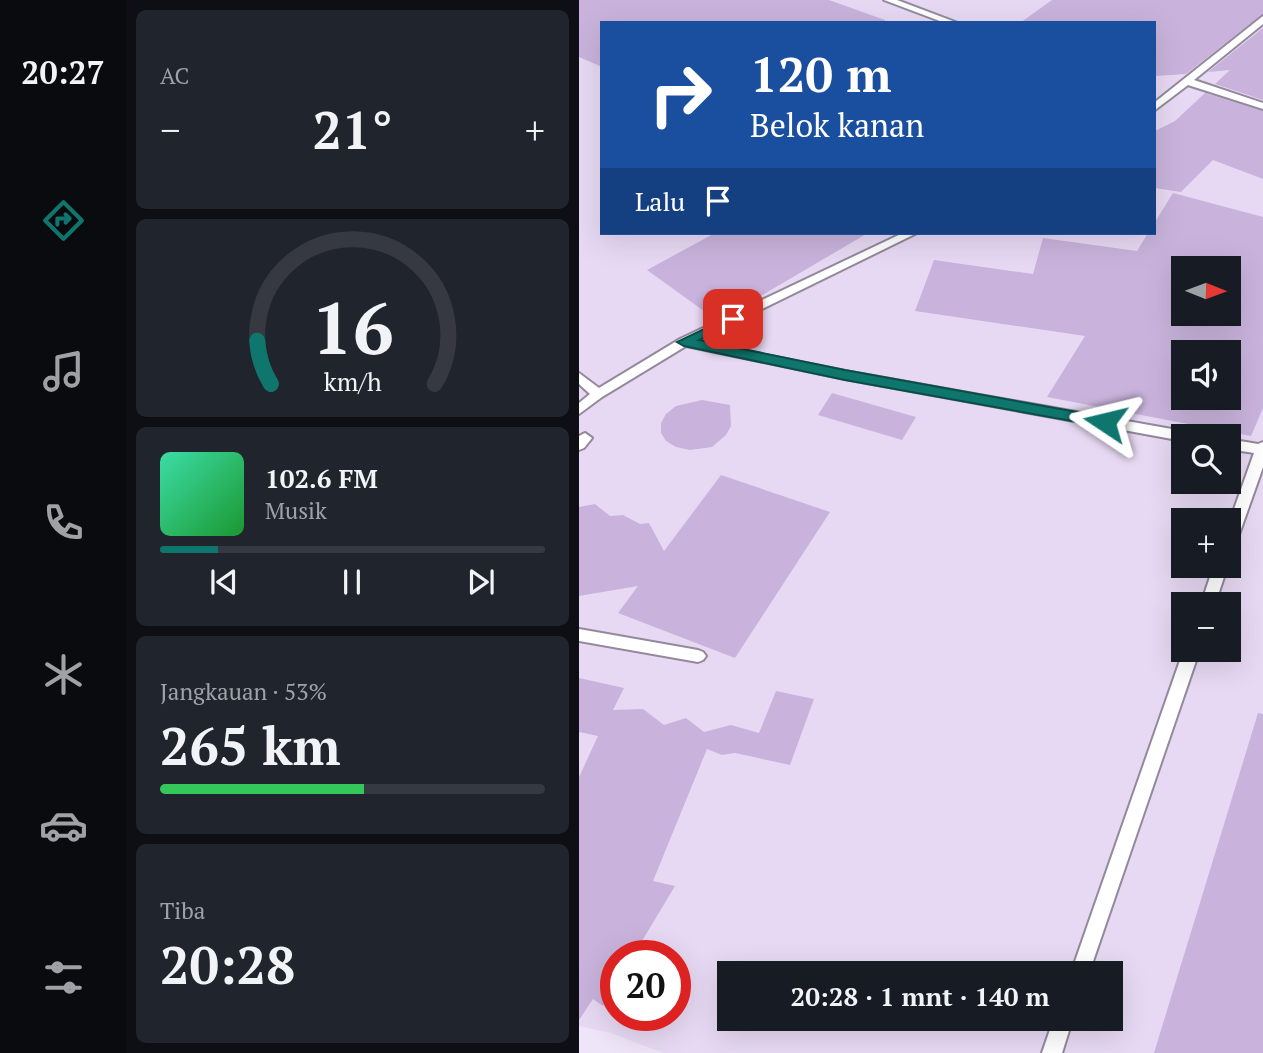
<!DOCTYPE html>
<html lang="id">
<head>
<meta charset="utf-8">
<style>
	body { margin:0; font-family:"PT Serif",serif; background:#20242c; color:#f1f3f6; height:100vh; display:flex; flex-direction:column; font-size:26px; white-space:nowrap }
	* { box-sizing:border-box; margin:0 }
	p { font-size:23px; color:#9ea1a6 }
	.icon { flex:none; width:38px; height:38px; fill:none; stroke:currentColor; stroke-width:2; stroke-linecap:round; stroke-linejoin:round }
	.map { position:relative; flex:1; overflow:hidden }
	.sheet { display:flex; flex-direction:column; gap:10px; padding:10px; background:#0d0f14; width:453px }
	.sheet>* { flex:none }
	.guide { position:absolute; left:21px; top:21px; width:556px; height:214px; border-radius:0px; box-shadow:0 7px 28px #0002; background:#1a4fa0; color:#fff; overflow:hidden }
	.needle { width:46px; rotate:91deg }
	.controls { position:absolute; left:592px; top:256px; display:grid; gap:14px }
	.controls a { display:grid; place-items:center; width:70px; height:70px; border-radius:0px; background:#171b24; box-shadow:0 7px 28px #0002; font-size:35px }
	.speed { position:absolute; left:21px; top:940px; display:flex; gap:14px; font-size:35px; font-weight:700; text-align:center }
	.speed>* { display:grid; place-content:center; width:91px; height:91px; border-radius:50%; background:#171b24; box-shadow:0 7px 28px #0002; line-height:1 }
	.speed .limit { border:10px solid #d22; background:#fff; color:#111 }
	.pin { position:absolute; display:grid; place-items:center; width:60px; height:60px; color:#fff; margin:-30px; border-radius:14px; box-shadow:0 4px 10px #0006 }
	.me { position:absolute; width:77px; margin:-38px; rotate:280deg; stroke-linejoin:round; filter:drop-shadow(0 0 5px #0008) }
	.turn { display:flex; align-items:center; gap:24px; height:147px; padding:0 35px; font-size:32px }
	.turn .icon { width:91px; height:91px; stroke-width:2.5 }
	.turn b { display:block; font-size:49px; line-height:60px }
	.then { display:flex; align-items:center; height:66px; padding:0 35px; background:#0003; gap:14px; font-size:26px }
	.big { font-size:52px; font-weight:700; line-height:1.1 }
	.sheet .card { flex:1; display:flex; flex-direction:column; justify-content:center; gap:10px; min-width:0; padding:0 24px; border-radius:10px; background:#20242c }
	.sheet .dial { align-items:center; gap:0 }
	.dial svg { height:182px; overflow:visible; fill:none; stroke:#363941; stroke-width:7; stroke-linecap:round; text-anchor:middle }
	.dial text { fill:#f1f3f6; stroke:none }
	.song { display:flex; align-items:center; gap:21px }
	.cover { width:84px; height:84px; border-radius:10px; background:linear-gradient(135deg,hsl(160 70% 55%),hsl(130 70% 35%)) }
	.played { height:7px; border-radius:4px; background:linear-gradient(90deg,#0f766e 15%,#363941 15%) }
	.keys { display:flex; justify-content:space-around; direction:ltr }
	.heat { display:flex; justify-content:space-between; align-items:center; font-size:38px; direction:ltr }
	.charge { height:10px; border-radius:5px; background:linear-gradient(90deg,#34c759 53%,#363941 0) }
	.trip { position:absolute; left:138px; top:961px; width:406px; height:70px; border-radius:0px; background:#171b24; box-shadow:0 7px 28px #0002; font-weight:700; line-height:70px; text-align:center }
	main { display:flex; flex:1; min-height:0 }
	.menu { display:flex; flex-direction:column; width:126px; justify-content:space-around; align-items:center; background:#090b0e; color:#9ea1a6 }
	.menu .icon { width:49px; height:49px }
	.menu .selected { color:#0f766e }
	.menu b { font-size:32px; color:#f1f3f6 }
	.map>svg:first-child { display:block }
	.built { fill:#e7d9f3; fill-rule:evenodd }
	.building { fill:#c9b3dc; fill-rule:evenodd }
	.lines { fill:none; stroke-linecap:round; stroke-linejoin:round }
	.service-casing { stroke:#93899b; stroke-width:4 }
	.service { fill:#fff; fill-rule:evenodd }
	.route { fill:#0f766e; stroke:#0a4d48; stroke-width:2 }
</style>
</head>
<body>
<main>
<nav class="menu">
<b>20:27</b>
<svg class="icon selected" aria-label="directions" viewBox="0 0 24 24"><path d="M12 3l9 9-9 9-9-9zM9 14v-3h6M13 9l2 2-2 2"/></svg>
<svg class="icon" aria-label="music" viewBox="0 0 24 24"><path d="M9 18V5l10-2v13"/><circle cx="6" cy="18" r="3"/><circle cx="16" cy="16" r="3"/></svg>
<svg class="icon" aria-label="phone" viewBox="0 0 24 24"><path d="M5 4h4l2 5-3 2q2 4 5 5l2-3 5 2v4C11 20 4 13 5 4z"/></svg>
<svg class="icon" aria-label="climate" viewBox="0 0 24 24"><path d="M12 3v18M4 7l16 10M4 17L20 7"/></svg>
<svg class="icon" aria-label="car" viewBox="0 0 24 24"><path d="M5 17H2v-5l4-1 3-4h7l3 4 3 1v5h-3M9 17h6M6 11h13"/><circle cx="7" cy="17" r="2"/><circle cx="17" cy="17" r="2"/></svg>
<svg class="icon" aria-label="filters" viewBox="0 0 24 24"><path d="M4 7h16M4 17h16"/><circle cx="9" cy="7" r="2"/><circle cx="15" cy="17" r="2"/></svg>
</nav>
<section class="sheet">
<div class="card"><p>AC</p>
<div class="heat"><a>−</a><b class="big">21°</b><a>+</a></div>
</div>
<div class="card dial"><svg viewBox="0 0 100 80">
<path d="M14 69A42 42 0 1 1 86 69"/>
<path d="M14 69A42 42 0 0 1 8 50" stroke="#0f766e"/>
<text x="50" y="56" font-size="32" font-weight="700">16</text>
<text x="50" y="72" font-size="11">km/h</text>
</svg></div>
<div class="card">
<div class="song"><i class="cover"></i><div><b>102.6 FM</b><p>Musik</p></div></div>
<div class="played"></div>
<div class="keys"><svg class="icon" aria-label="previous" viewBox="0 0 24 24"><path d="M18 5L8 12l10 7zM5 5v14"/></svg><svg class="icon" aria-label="pause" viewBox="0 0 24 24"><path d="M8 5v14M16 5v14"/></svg><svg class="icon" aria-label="next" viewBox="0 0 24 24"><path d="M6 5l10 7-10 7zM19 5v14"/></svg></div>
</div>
<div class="card"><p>Jangkauan · 53%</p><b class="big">265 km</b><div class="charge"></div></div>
<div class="card"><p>Tiba</p><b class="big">20:28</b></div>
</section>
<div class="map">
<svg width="684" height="1053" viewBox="0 0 684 1053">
	<rect width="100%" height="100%" fill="#efe5f9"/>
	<!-- built -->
	<path class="built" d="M0 0H684V1053H84L32 1033 0 1026ZM23 23H576V233H23ZM604 268H649V313H604ZM604 352H649V397H604ZM604 436H649V481H604ZM604 520H649V565H604ZM604 604H649V649H604ZM37 956H96V1015H37ZM150 973H532V1018H150Z"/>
	<!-- building -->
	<g class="building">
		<path d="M0 0H250L306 20V23H23V67L0 57Z"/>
		<path d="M473 0H684V14L607 74 576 76V23H441Z"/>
		<path d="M684 28V100L636 84 651 70 629 72Z"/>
		<path d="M626 93 684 111V179L634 160 602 192 576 188V131L596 121Z"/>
		<path d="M594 193 684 217V408L672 436 468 397 506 336 336 311 355 260 454 274 464 238 558 251 569 233H576V222ZM604 268H649V313H604ZM604 352H649V397H604Z"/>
		<path d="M136 233H289L168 304 136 319 68 270Z"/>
		<path d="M253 393 337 417 323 440 239 415Z"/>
		<path d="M123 400 151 405 152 426 147 435 133 447 111 450 97 447 87 441 82 433V423L87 414 97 406Z"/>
		<path d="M142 475 251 512 156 658 39 613 59 586 0 596V507L16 504 31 516 44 515 61 524 70 523 85 551Z"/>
		<path d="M0 678 45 688 34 710 64 709 85 725 107 718 125 732 152 725 180 733 197 691 235 699 211 765 156 753 143 755 128 749 74 881 96 886 54 956H37V985L24 1006 14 999 0 1020V777L19 736 0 732Z"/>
		<path d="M679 713 684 714V1053H575Z"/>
	</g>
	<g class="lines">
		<defs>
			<g id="service">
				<path d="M305 0H318L379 23H366Z"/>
				<path d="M684 16V24L615 80 684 103V109L609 85 576 110V102Z"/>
				<path d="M324 233H338L118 341 266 371 604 431 610 436H604V441L266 379 107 346 23 397 0 414V403L11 394 0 384V373L20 388 101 339Z"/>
				<path d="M6 433 13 438 5 448 0 450V436Z"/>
				<path d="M649 439 679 444 684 442V467L656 546 649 551V526L675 453 649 449Z"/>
				<path d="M635 565H649L636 604H622Z"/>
				<path d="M0 629 119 650 124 652 127 656 124 660 119 662 0 641Z"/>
				<path d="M605 649H621L510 973H492Z"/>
				<path d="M475 1018H494L483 1053H463Z"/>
			</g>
		</defs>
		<!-- service casing -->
		<use href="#service" class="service-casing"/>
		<!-- service -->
		<use href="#service" class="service"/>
	</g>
	<!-- route -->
	<path class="route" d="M154 315 158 316V322L120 340 266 370 526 417 533 422 526 427 266 380 105 346 98 342Z"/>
</svg>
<div class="controls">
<a><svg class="needle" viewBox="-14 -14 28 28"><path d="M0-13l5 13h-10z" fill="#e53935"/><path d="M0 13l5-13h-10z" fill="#9ea1a6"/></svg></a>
<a><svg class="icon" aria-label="sound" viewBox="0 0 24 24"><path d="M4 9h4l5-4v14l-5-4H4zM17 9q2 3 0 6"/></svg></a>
<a><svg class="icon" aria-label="search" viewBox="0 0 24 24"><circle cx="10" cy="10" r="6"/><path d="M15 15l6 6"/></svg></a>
<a>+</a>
<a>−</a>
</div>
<div class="speed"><div class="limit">20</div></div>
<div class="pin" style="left:154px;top:319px;background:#d93025"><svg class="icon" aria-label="arrive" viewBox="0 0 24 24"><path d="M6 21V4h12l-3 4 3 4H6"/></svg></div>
<svg class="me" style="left:526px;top:422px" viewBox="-20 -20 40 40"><path d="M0-17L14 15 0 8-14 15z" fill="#0f766e" stroke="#fff" stroke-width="4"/></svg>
<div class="trip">20:28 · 1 mnt · 140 m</div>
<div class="guide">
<div class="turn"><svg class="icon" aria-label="right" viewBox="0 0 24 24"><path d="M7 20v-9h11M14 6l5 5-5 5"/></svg><div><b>120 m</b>Belok kanan</div></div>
<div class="then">Lalu<svg class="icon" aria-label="arrive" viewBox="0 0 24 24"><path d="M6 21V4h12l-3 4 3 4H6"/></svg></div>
</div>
</div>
</main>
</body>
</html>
